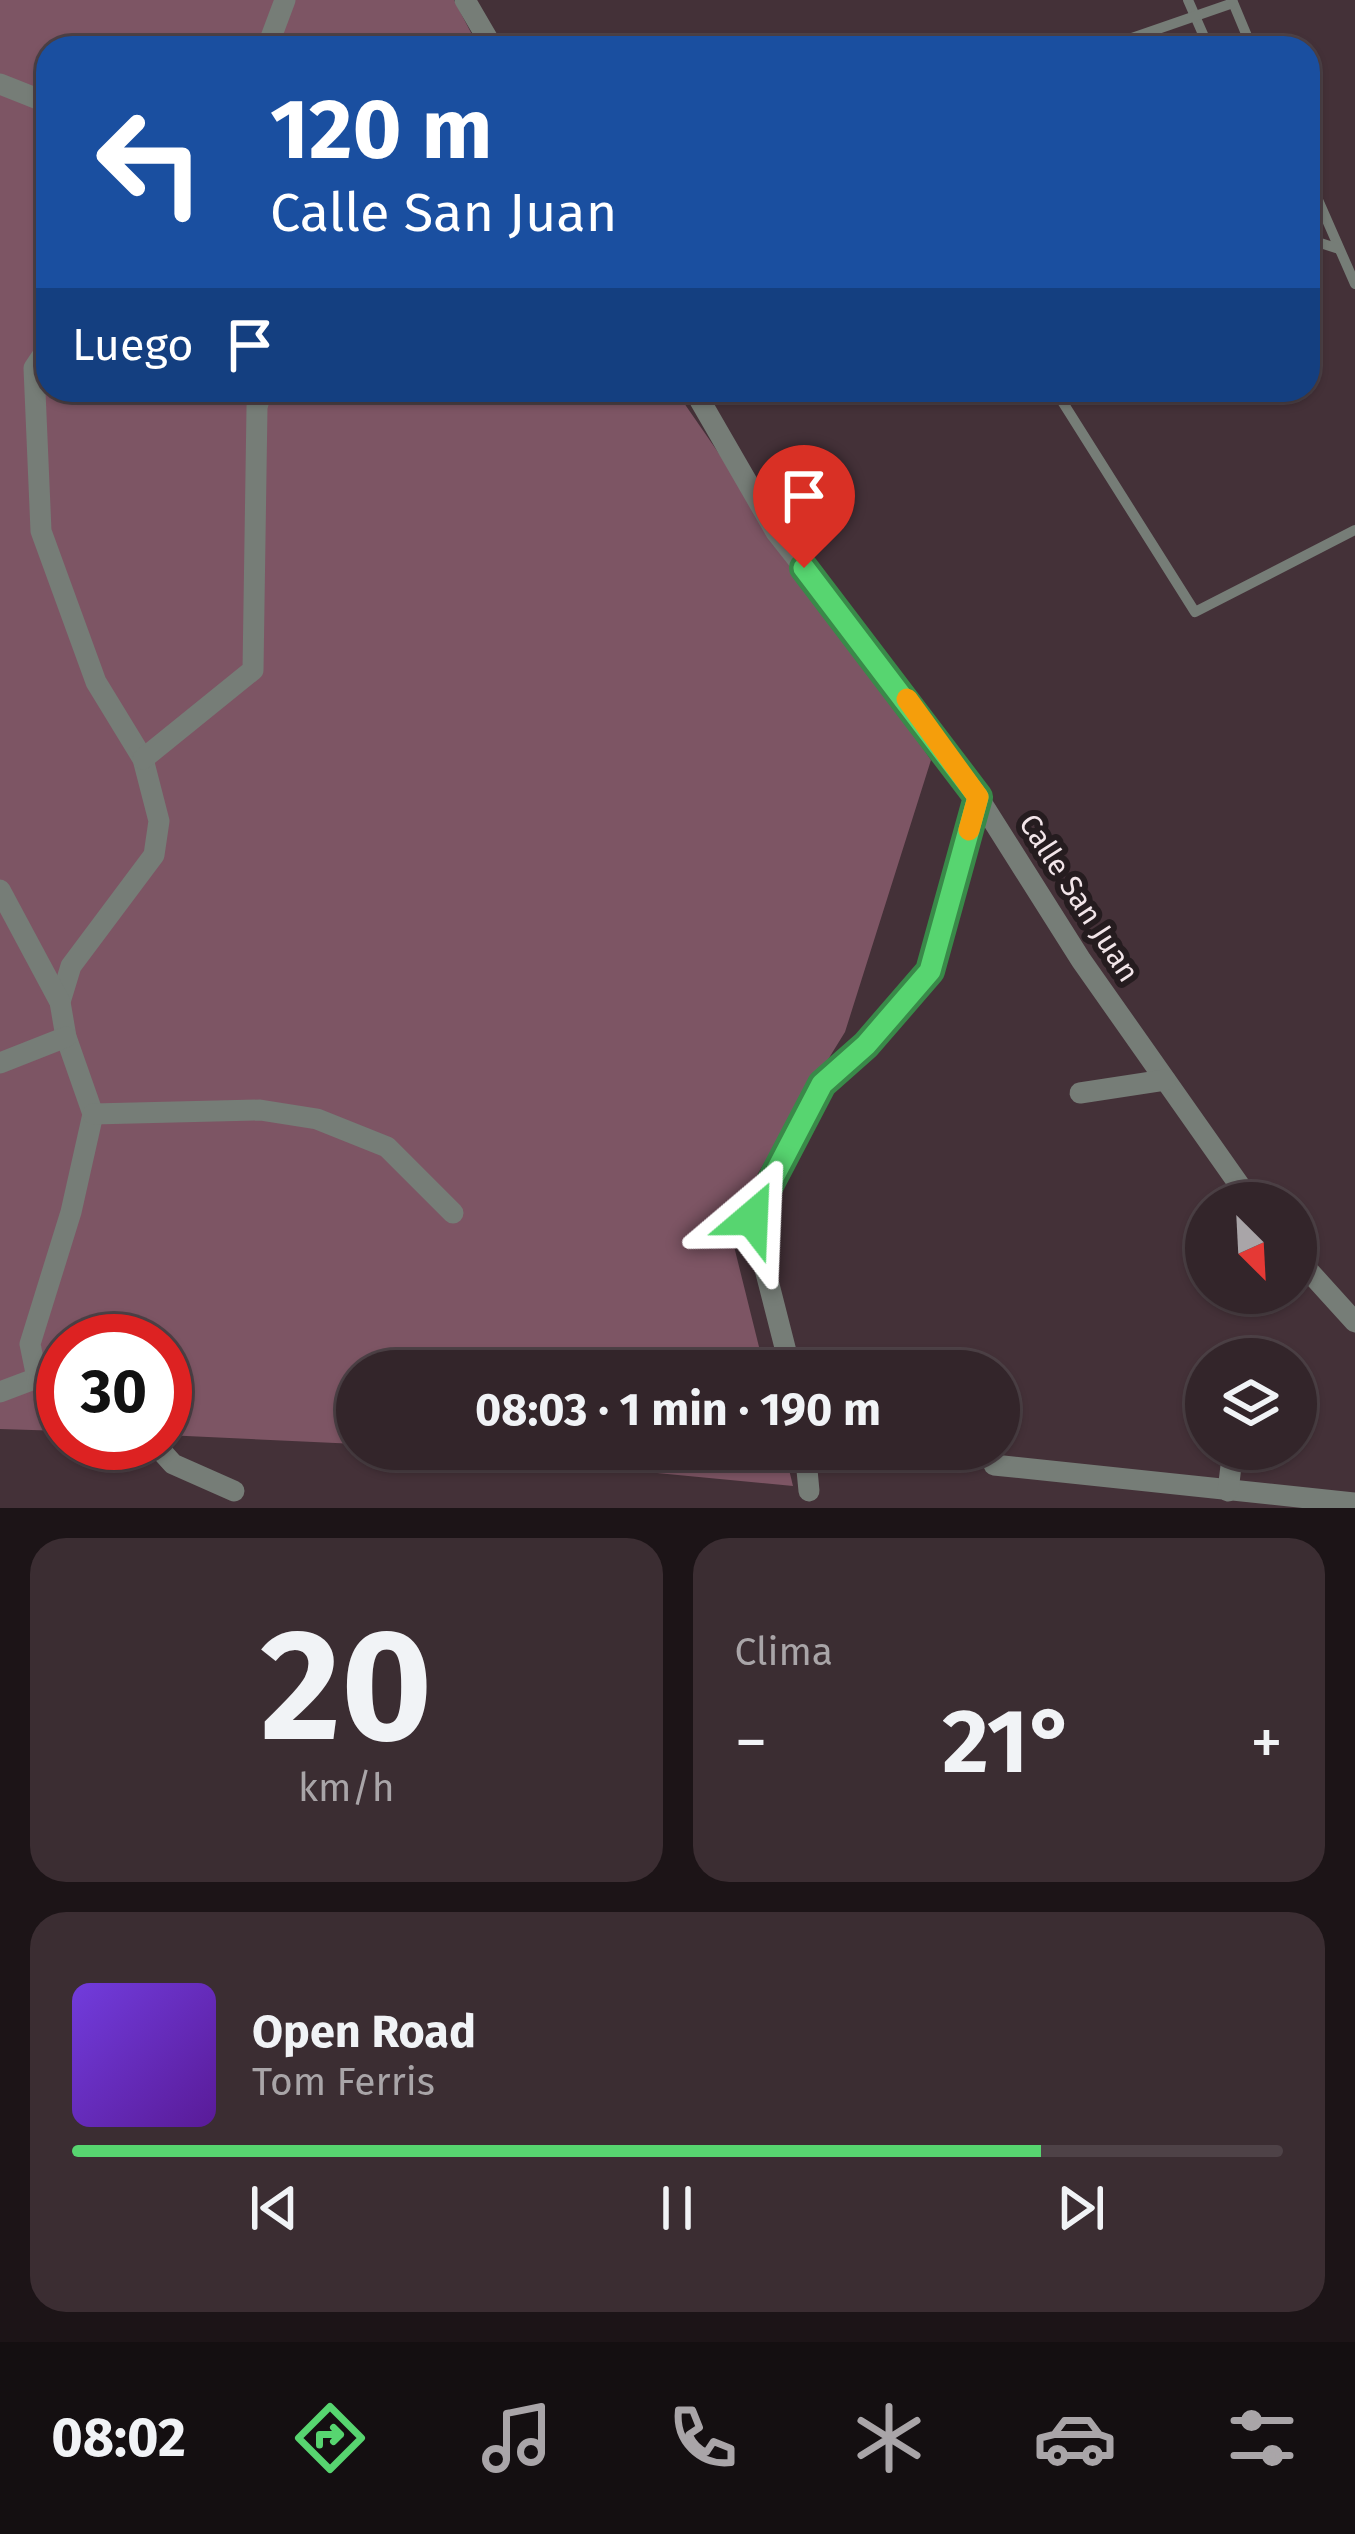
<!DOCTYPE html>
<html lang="es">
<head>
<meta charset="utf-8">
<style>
	body { margin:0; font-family:"Fira Sans",sans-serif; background:#3b2d32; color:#f1f3f6; height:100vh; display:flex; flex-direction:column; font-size:45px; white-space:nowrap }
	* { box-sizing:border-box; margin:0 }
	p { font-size:39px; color:#a9a5a8 }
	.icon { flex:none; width:66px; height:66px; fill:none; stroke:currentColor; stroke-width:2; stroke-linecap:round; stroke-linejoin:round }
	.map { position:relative; height:1508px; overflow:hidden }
	.drawer { display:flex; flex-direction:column; gap:30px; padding:30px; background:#1c1417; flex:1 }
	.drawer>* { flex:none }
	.top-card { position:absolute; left:36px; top:36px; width:1284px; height:366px; border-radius:36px; box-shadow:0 3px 9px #0004,0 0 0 3px #4e4247; background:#1a4fa0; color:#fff; overflow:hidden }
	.needle { width:78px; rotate:156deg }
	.fabs { position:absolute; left:1185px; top:1182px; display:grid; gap:24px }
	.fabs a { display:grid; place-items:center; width:132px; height:132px; border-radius:50%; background:#33252a; box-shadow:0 3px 9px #0004,0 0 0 3px #4e4247; font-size:60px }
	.speed { position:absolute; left:36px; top:1314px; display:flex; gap:24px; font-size:60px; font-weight:700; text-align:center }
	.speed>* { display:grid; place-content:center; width:156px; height:156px; border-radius:50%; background:#33252a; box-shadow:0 3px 9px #0004,0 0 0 3px #4e4247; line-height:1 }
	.speed .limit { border:18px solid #d22; background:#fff; color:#111 }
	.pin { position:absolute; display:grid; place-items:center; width:102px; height:102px; color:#fff; margin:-123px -51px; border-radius:50% 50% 50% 0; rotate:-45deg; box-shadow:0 0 12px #0007 }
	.pin .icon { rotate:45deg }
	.me { position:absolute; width:132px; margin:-66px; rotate:26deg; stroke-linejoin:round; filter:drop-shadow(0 0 9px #0008) }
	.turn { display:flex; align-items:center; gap:42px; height:252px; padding:0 36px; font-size:54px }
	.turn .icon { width:156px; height:156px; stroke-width:2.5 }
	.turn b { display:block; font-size:84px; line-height:102px }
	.then { display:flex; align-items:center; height:114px; padding:0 36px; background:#0003; gap:24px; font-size:45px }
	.big { font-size:90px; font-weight:700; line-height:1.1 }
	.drawer .tile { flex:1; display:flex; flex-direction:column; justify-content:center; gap:18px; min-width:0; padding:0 42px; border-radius:36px; background:#3b2d32 }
	.drawer .dial { align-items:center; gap:0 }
	.dial b { font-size:156px; line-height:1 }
	.song { display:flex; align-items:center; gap:36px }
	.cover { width:144px; height:144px; border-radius:18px; background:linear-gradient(135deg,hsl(260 70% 55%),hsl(270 70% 35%)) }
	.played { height:12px; border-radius:6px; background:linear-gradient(90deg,#57d570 80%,#4e4247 80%) }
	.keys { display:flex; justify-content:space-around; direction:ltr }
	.heat { display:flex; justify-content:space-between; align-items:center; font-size:66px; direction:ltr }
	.drawer .tiles { flex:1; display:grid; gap:30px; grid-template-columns:1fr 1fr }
	.tile:last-child { grid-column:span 2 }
	.trip { position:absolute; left:336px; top:1350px; width:684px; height:120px; border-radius:60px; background:#33252a; box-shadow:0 3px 9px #0004,0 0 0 3px #4e4247; font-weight:700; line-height:120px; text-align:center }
	.tab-bar { display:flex; height:192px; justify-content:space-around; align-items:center; background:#140f11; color:#a9a5a8 }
	.tab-bar .icon { width:84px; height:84px }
	.tab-bar .active { color:#57d570 }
	.tab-bar b { font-size:54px; color:#f1f3f6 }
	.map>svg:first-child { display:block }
	.forest { fill:#7d5564 }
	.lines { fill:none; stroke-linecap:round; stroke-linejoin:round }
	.service { stroke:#767d77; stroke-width:10 }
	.minor { stroke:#767d77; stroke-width:21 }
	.route-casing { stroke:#398a49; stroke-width:30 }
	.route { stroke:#57d570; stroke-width:21 }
	.slow { stroke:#f59e0b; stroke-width:21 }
	.labels { text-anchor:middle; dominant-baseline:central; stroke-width:12; stroke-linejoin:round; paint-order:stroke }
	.street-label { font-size:30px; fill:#f2e5e9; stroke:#251c1f }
</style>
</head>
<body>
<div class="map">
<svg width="1355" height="1508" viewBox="0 0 1355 1508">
	<rect width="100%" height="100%" fill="#443138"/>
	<!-- forest -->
	<g class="forest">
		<path d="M0 0H454L479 48H48V390H675L931 760 845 1032 728 1222 765 1371H357V1444L165 1435V1341H63V1431L0 1429Z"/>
		<path d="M407 1449H784L793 1486Z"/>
	</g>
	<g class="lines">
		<!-- service -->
		<g class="service">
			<path d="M1188 0 1209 48"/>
			<path d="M1232 0 1252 48"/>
			<path d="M1103 48 1233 3"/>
			<path d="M1308 177 1355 284"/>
			<path d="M1308 239 1339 249"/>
			<path d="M1055 390 1195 612 1355 530"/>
		</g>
		<!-- minor -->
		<g class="minor">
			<path d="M465 0 493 48"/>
			<path d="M267 48 285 0"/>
			<path d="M0 84 48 103"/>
			<path d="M48 347 34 368 41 531 96 682 143 759 159 821 154 855 71 966 60 1002"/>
			<path d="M694 390 776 532 888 674 978 797 1081 960 1252 1203"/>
			<path d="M143 759 253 670 257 407 262 390"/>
			<path d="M0 890 60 1002 66 1037 93 1114 71 1212 30 1344 37 1378 0 1392"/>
			<path d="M0 1063 66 1037"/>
			<path d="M1080 1093 1165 1080"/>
			<path d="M93 1114 260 1110 317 1119 387 1147 453 1213"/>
			<path d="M1296 1257 1355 1322"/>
			<path d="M791 1371 752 1218 822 1084 866 1045 930 971 978 797"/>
			<path d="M37 1378 63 1380"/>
			<path d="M154 1443 173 1464 234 1491"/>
			<path d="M805 1449 809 1491"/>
			<path d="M994 1465 1355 1503"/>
			<path d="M1228 1491 1233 1449"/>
		</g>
	</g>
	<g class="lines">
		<defs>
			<path id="route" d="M752 1218 822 1084 866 1045 930 971 978 797 804 568"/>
		</defs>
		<!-- route casing -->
		<use href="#route" class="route-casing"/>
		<!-- route -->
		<use href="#route" class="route"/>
		<!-- slow -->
		<path class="slow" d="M907 699 978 797 969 830"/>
	</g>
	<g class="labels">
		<!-- street labels -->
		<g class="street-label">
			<text transform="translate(1079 898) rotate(57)">Calle San Juan</text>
		</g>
	</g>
</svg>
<div class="fabs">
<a><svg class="needle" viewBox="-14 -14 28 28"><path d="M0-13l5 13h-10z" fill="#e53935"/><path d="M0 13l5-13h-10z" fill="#a9a5a8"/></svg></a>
<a><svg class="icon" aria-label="layers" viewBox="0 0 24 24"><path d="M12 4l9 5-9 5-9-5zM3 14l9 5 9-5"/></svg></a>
</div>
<div class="speed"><div class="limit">30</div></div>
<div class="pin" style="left:804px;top:568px;background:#d93025"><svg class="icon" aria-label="arrive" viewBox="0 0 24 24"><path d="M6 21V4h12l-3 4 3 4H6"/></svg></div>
<svg class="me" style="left:752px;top:1218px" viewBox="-20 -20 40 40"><path d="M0-17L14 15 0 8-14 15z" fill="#57d570" stroke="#fff" stroke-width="4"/></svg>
<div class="trip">08:03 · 1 min · 190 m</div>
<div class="top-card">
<div class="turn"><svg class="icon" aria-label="left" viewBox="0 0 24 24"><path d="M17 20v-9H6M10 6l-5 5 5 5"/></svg><div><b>120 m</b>Calle San Juan</div></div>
<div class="then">Luego<svg class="icon" aria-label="arrive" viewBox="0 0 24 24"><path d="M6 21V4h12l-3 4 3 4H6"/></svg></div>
</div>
</div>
<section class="drawer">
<div class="tiles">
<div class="tile dial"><b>20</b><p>km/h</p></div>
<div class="tile"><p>Clima</p>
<div class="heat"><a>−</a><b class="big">21°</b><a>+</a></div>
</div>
<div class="tile">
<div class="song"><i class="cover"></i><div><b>Open Road</b><p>Tom Ferris</p></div></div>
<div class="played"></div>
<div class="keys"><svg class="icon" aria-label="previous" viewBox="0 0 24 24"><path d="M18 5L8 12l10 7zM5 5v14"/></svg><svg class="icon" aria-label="pause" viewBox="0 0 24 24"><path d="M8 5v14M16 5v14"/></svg><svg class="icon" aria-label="next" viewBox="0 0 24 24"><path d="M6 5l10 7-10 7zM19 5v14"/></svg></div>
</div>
</div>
</section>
<nav class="tab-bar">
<b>08:02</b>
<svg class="icon active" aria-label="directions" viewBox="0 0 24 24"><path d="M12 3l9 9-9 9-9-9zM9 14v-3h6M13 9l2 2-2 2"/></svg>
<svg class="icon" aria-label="music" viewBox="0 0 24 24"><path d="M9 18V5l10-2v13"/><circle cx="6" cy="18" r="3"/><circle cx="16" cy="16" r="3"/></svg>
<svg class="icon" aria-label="phone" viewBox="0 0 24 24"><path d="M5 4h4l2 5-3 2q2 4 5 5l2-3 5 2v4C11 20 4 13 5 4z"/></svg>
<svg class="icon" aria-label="climate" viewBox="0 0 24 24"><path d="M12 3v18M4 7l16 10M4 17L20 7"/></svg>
<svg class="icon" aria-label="car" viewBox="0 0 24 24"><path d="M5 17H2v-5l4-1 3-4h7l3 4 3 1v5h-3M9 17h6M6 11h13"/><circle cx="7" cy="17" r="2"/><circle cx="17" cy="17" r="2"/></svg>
<svg class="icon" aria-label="filters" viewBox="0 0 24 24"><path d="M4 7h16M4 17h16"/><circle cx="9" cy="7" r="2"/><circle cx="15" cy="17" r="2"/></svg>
</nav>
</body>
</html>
